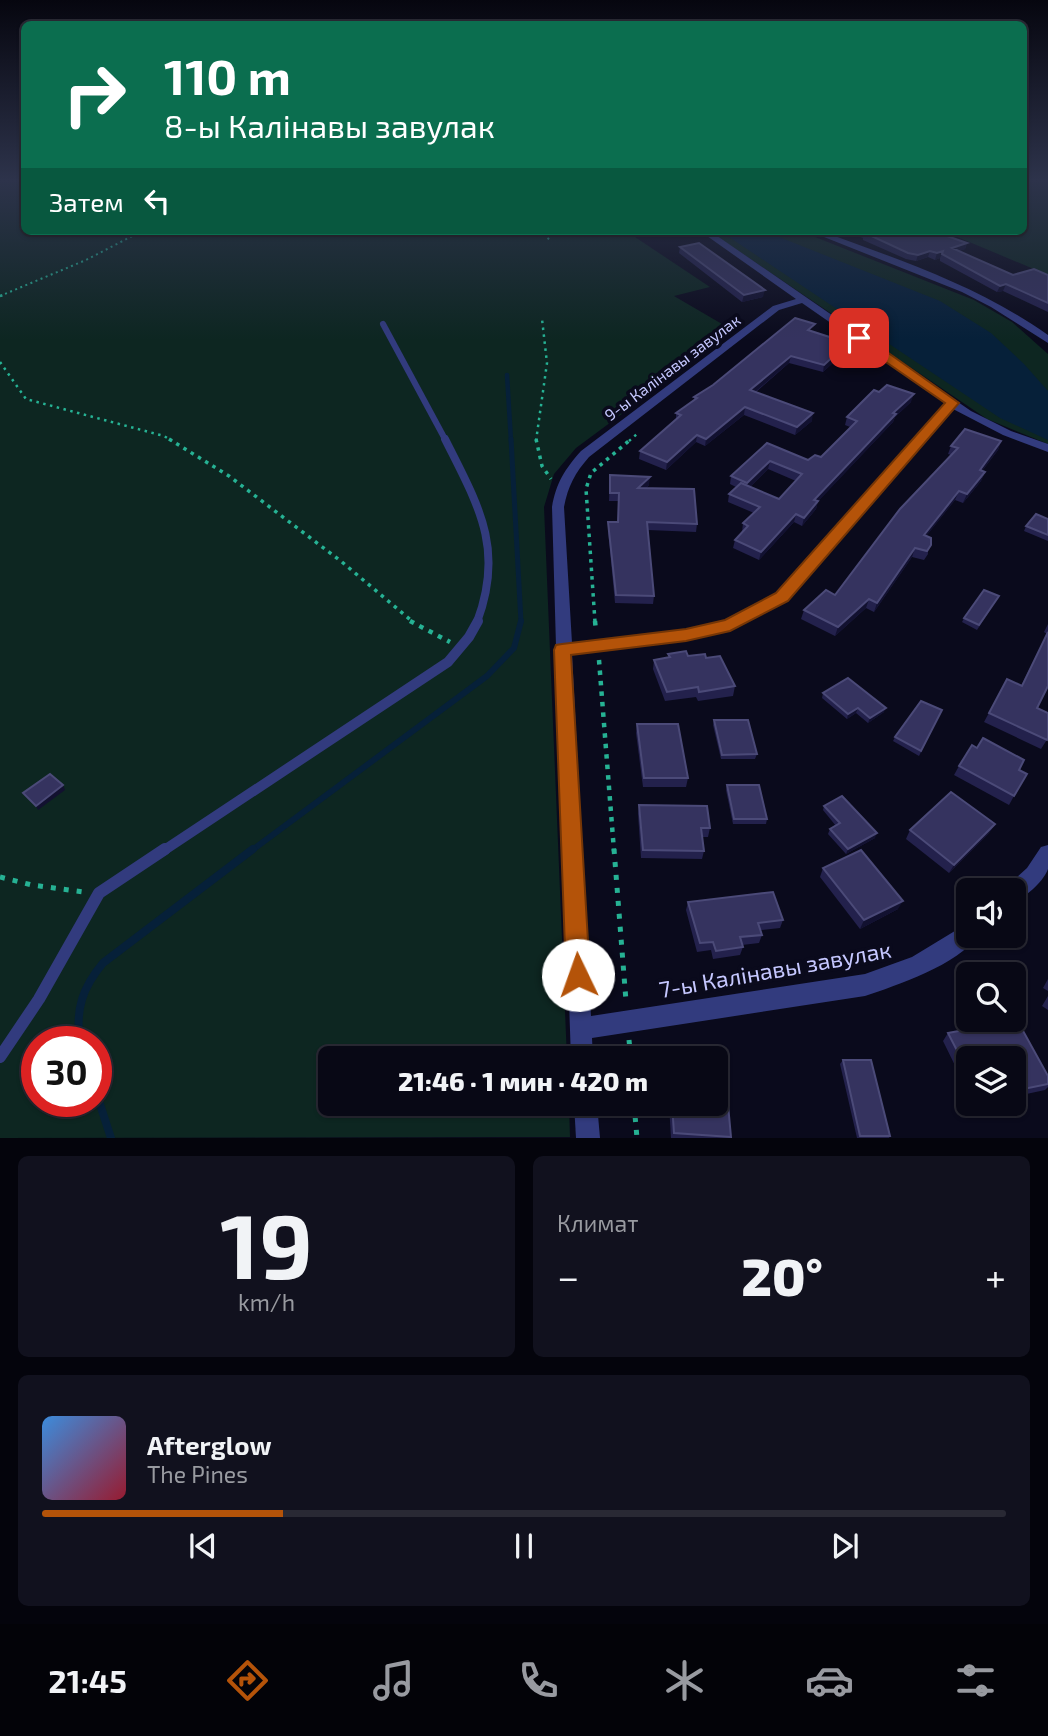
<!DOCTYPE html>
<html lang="ru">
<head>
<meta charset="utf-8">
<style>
	body { margin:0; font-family:"Exo 2",sans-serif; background:#11111e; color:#f1f3f6; height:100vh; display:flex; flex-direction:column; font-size:26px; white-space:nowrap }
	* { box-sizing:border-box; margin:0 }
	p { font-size:23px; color:#989aa0 }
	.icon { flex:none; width:38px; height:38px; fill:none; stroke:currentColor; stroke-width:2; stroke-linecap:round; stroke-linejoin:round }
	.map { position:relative; height:1138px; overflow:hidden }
	.panel { display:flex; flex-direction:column; gap:18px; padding:18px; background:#04040c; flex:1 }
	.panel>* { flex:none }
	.banner { position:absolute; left:21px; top:21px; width:1006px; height:214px; border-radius:10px; box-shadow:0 2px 5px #0004,0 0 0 2px #292934; background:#0b6e4f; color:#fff; overflow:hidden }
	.controls { position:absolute; left:956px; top:878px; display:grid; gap:14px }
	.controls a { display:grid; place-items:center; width:70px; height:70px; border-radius:10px; background:#080815; box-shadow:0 2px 5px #0004,0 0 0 2px #292934; font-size:35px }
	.speed { position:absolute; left:21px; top:1026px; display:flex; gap:14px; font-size:35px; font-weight:700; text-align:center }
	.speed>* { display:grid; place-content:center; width:91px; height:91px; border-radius:50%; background:#080815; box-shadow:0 2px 5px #0004,0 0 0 2px #292934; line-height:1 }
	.speed .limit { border:10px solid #d22; background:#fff; color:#111 }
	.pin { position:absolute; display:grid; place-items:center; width:60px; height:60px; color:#fff; margin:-30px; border-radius:14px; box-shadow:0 4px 10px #0006 }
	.me { position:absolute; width:77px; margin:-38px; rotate:357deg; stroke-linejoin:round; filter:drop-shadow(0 0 5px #0008) }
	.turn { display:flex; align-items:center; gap:24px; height:147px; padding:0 28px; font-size:32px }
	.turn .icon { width:91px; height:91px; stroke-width:2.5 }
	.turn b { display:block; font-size:49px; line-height:60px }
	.then { display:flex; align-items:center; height:66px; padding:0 28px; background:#0003; gap:14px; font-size:26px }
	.big { font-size:52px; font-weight:800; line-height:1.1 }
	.panel .widget { flex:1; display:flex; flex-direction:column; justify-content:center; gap:10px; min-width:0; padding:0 24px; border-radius:10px; background:#11111e }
	.panel .dial { align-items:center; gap:0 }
	.dial b { font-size:91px; line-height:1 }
	.song { display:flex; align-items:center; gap:21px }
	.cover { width:84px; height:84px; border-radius:10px; background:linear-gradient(135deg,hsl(210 70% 55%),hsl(350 70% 35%)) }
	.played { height:7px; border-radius:4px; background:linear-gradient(90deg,#b45309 25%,#292934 25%) }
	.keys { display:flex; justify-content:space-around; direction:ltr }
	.heat { display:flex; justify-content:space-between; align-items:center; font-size:38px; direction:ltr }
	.panel .tiles { flex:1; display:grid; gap:18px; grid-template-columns:1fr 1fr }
	.widget:last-child { grid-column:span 2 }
	.trip { position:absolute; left:318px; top:1046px; width:410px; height:70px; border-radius:10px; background:#080815; box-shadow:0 2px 5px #0004,0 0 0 2px #292934; font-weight:800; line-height:70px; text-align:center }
	.dock { display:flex; height:112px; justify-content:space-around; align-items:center; background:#030308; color:#989aa0 }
	.dock .icon { width:49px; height:49px }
	.dock .on { color:#b45309 }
	.dock b { font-size:32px; color:#f1f3f6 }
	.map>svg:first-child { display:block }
	.green { fill:#0d2621; fill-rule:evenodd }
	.water { fill:#062039 }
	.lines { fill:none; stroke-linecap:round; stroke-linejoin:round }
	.stream-far3 { stroke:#062039; stroke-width:4.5 }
	.stream-far2 { stroke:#062039; stroke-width:5 }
	.stream-far1 { stroke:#062039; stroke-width:6 }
	.stream { stroke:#062039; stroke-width:8 }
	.path-far4 { stroke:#26b294; stroke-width:2; stroke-dasharray:2 3.5; stroke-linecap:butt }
	.path-far3 { stroke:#26b294; stroke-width:2.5; stroke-dasharray:2.5 4.5; stroke-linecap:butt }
	.path-far2 { stroke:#26b294; stroke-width:3.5; stroke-dasharray:3.5 5; stroke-linecap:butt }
	.path-far1 { stroke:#26b294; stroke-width:4.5; stroke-dasharray:4.5 6; stroke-linecap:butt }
	.path { stroke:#26b294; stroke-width:5; stroke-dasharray:5 8; stroke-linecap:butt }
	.lane-far3 { stroke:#323b7e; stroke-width:6 }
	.lane-far2 { stroke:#323b7e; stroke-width:8 }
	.lane-far1 { stroke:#323b7e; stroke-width:10 }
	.lane { stroke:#323b7e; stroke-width:12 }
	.street { fill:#323b7e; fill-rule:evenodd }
	.wall { fill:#23214c; fill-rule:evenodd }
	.shaded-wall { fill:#121130 }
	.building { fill:#35335f; stroke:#4b4a78; stroke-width:2 }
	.route { fill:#b45309; stroke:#753606; stroke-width:2 }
	.labels { text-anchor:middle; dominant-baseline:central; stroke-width:7; stroke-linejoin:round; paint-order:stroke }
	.far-street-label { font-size:16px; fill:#c5c7ff; stroke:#0a0a1c }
	.near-street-label { font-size:23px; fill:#c5c7ff; stroke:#0a0a1c }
</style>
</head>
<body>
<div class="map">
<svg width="1048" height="1138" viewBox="0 0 1048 1138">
	<rect width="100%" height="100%" fill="#0a0a1c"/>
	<!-- green -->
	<g class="green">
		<path d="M0 181H24V231H626L710 287 674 296 734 331 576 448 554 474 544 507 567 1059H331V1104H569L570 1137 0 1138ZM37 1041H96V1101H37Z"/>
		<path d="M1024 181H1048V275L943 231H1024Z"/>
		<path d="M709 231H800L974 300 1012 322 1048 354V444L987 419Z"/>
	</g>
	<!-- water -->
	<path class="water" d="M720 231H764L940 301 991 333 1024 364 1048 391V440L1000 418Z"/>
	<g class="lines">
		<!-- stream-far3 -->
		<path class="stream-far3" d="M507 375 511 441"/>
		<!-- stream-far2 -->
		<path class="stream-far2" d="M511 439 521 622"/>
		<!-- stream-far1 -->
		<path class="stream-far1" d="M251 851 487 676 514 648 521 621"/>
		<!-- stream -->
		<g class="stream">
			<path d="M80 1041C75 1009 83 987 103 963L253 849"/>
			<path d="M96 1092 111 1138"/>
		</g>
		<!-- path-far4 -->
		<g class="path-far4">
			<path d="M539 231 550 240"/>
			<path d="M0 296 86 260 142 231"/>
		</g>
		<!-- path-far3 -->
		<g class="path-far3">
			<path d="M0 296 3 295"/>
			<path d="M0 362 26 399 164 436 172 441"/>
			<path d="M536 441 547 363 542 319"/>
			<path d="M629 441 637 434"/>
		</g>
		<!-- path-far2 -->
		<g class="path-far2">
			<path d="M169 439 229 476 342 562 413 622"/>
			<path d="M536 439 542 466 551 479"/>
			<path d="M595 622 586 489 591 473 631 439"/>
		</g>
		<!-- path-far1 -->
		<g class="path-far1">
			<path d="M410 621 450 642"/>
			<path d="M595 621 596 631"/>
			<path d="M599 660 614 851"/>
		</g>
		<!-- path -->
		<g class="path">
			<path d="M614 849 626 1001"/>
			<path d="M0 877 32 885 84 892"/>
			<path d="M629 1040 631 1059"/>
			<path d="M634 1104 637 1138"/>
		</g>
		<!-- lane-far3 -->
		<path class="lane-far3" d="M383 324 446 441"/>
		<!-- lane-far2 -->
		<path class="lane-far2" d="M445 439C478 505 505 548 477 622"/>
		<!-- lane-far1 -->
		<path class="lane-far1" d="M163 851 448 662 469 637 478 621"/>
		<!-- lane -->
		<path class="lane" d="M0 1057 39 999 99 893 165 849"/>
		<!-- street -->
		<g class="street">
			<path d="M700 231H710L971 411 1011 431 1048 444V452L1003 435 953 409 787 601 730 630 686 640 572 654 591 1016 865 974 912 957 968 923V936H977C960 964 895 986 865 996L592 1038 593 1059H571L557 654 554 650 556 646 552 507C556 483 565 469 581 451L773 306 796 299ZM802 303 946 403 777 593 726 621 686 630 572 643 564 507C568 486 575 473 589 457L779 310Z"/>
			<path d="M809 231H821C900 260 979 286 1048 335V343L991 307 962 292Z"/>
			<path d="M1048 845C1048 852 1048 862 1048 869 1044 881 1025 898 1013 902V891H1004L1006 887 1027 868 1041 847Z"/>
			<path d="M574 1104H597L600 1138H576Z"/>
		</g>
	</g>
	<!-- wall -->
	<g class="wall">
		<path d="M845 231H933L967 243 965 249 959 251 1013 275H1048V312L1003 291 997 292 940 261V258L935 260 928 257 916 261 906 259 863 240V238Z"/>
		<path d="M680 247 763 297 742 302 679 253Z"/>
		<path d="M813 331 846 351 823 372 789 363 756 392 812 421 795 435 744 415 705 446 696 442 666 470 639 459 640 451 676 420V413L694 401V397Z"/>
		<path d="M911 402 895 417 893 422 818 501 816 509 802 526 794 522 759 560 733 548 735 540 742 532 743 523 754 513 728 502 729 494 736 487 730 484 731 476 767 443 808 460 821 457 850 427 845 425 847 417ZM768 469 796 481 779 499 750 487Z"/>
		<path d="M1001 441 998 450 982 471 985 472 981 481 963 503 955 500 926 536 928 554 924 560 912 557 874 612 866 608 835 636 801 619 804 610 835 595 951 455 948 454 951 446Z"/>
		<path d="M610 475 649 485 646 488 697 524 696 532 648 530 654 596 653 604 615 603 608 530V522H618L619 501H609Z"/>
		<path d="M1048 519V541L1024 531 1026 526Z"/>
		<path d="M999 596 977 630 962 622 964 618Z"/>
		<path d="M1048 624V686L1037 708 1048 738 1041 749 984 722 1007 679 1021 686 1047 634 1044 632Z"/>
		<path d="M668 654 706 658 735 686 733 696 698 701 696 697 665 701 653 669 654 660 668 658Z"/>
		<path d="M823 693 884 712 868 723 856 713 847 719 822 698Z"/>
		<path d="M942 710 919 756 893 741 895 737Z"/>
		<path d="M714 720 757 754 755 759H721L713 725Z"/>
		<path d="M637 724 688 778 686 787H643L636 733Z"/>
		<path d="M959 766 1014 796 1009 805 954 775Z"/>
		<path d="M727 785 767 819 766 824H733L726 790Z"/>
		<path d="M639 805 710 828 708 837H702L704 851 702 859 641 858 638 814Z"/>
		<path d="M824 806 875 838 846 854 828 834 830 829 836 826 823 810Z"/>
		<path d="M995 824 989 833 949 873 906 839 910 830Z"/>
		<path d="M823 868 898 909 860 929 820 877Z"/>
		<path d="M688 902 783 920 780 928 761 930 762 935 759 943 742 945 743 947 740 955 713 959 711 950 697 952 686 910Z"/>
		<path d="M1048 979V991L1043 988Z"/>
		<path d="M1048 996V1010L1042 1006Z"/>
		<path d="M1017 1020 1048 1076V1087L1045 1090 1013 1097V1059H968V1092L943 1041 948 1033Z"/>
		<path d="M843 1060 890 1136 889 1138H857L840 1064Z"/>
		<path d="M669 1104H716L731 1138H671Z"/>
	</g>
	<!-- shaded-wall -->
	<g class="shaded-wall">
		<path d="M967 243 965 249 950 255 952 248Z"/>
		<path d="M930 251 928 257 916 261 918 255Z"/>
		<path d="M943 251 940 258 935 260 937 253Z"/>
		<path d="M1006 284 1003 291 997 292 1000 286Z"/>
		<path d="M765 290 763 297 742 302 744 295Z"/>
		<path d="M848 343 846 351 823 372 824 365Z"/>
		<path d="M791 356 789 363 749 397 750 390Z"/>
		<path d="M914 394 911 402 895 417 893 422 812 508 814 500 893 413Z"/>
		<path d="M745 407 744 415 705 446 706 439Z"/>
		<path d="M813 413 812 421 795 435 797 427Z"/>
		<path d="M697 435 696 442 666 470 667 462Z"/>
		<path d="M1001 441 998 450 976 479 980 470Z"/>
		<path d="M770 461 768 469 746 491 747 483Z"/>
		<path d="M985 472 981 481 963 503 967 494Z"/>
		<path d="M650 477 649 485 638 496V488Z"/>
		<path d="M959 491 955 500 920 544 924 535Z"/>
		<path d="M818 501 816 509 802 526 804 518Z"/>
		<path d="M796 514 794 522 759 560 761 552Z"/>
		<path d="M915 548 912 557 874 612 877 603Z"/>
		<path d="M869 599 866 608 835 636 838 627Z"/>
		<path d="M858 708 856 713 847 719 848 714Z"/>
		<path d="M886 708 884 712 868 723 870 718Z"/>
		<path d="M63 785 65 790 38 810 36 806Z"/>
		<path d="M995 824 989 833 949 873 954 865Z"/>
		<path d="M877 833 875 838 846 854 848 849Z"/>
		<path d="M903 901 898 909 860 929 864 920Z"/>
	</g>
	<!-- building -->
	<g class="building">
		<path d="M864 231H933L967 243 952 248 1013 275 1034 269 1048 275V303L1006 284 1000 286 942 254 943 251 937 253 930 251 918 255 908 253 865 233 867 232Z"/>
		<path d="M699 243 765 290 744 295 680 247Z"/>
		<path d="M795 318 815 324 808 330 848 343 824 365 791 356 750 390 813 413 797 427 745 407 706 439 697 435 667 462 640 451 681 415 676 413 697 398 694 397 713 385Z"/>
		<path d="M887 385 914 394 893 413 896 414 814 500 818 501 804 518 796 514 761 552 735 540 748 526 743 523 760 507 729 494 741 483 779 499 802 474 770 461 747 483 731 476 767 443 808 460 815 455 821 457 857 421 847 417 874 390 879 392Z"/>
		<path d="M965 429 1001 441 980 470 985 472 967 494 959 491 924 535 931 538V545L927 551 915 548 877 603 869 599 838 627 804 610 826 590 835 595 900 509 958 448 951 446Z"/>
		<path d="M610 475 650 477 638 488 694 489 697 524 647 522 654 596 616 595 608 522H618L619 493H610Z"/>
		<path d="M1036 514 1048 519V535L1026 526Z"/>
		<path d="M984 590 999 596 979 625 964 618Z"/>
		<path d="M1048 632V686L1037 708 1048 713V738L1047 740 989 713 1007 679 1022 686Z"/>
		<path d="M686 651 688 656 705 654 706 658 720 656 735 686 699 692 698 687 667 692 654 660 670 657 668 654Z"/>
		<path d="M848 678 886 708 870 718 858 708 848 714 823 693Z"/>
		<path d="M921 701 942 710 921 751 895 737Z"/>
		<path d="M714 720H748L757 754 722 755Z"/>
		<path d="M637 724H678L688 778H644Z"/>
		<path d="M983 738 1024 760 1019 770 1027 774 1014 796 959 766 972 745 977 748Z"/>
		<path d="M50 774 63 785 36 806 23 793Z"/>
		<path d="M727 785H759L767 819H734Z"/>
		<path d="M951 792 995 824 954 865 910 830Z"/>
		<path d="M842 796 877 833 848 849 830 829 840 823 824 806Z"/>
		<path d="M639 805 707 806 710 828H701L704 851 643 850Z"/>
		<path d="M861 850 903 901 864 920 823 868Z"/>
		<path d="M773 892 783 920 758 923 762 935 740 937 743 947 716 951 713 942 700 943 688 902Z"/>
		<path d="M1017 1020 1048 1076V1084L1013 1091V1059H968V1072L948 1033Z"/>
		<path d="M843 1060H871L890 1136H860Z"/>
		<path d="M716 1061H724L731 1137 674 1133 672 1104H716Z"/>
	</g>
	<!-- sky -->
	<linearGradient id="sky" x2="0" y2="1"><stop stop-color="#06060f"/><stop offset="0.53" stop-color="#2d334b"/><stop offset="1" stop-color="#2d334b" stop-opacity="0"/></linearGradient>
	<rect width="1048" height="340" fill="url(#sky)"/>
	<!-- route -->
	<path class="route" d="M854 335H863L959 403 788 601 730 631 686 641 571 655 590 975 586 983 578 987 569 983 566 975 554 650 556 645 562 644 686 629 725 620 776 593 945 403 854 340Z"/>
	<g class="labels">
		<!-- far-street labels -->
		<g class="far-street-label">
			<text transform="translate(672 367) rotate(-37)">9-ы Калінавы завулак</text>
		</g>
		<!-- near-street labels -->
		<g class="near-street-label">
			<text transform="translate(775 969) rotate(-10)">7-ы Калінавы завулак</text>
		</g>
	</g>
</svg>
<div class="controls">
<a><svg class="icon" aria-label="sound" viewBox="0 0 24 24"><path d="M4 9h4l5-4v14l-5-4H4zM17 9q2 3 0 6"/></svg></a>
<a><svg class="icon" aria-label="search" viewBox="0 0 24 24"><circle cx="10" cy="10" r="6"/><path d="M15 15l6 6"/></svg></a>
<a><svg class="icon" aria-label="layers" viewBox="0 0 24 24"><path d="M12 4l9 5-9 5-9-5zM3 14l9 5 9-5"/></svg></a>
</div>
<div class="speed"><div class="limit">30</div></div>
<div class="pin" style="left:859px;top:338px;background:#d93025"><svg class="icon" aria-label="arrive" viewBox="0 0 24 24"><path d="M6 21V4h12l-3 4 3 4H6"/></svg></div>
<svg class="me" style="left:578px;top:975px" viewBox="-20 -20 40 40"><circle r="19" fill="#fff"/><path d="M0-13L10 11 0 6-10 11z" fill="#b45309"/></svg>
<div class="trip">21:46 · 1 мин · 420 m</div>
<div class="banner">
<div class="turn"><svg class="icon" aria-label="right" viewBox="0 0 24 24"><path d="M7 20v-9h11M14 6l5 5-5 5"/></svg><div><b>110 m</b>8-ы Калінавы завулак</div></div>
<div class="then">Затем<svg class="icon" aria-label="left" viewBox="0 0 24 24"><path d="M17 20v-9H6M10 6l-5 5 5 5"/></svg></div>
</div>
</div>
<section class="panel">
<div class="tiles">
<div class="widget dial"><b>19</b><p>km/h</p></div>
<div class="widget"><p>Климат</p>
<div class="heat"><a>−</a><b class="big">20°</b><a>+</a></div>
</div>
<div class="widget">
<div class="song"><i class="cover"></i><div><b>Afterglow</b><p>The Pines</p></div></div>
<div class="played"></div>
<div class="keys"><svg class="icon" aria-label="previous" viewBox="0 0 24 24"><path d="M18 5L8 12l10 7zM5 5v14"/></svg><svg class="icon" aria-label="pause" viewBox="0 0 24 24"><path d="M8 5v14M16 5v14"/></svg><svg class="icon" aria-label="next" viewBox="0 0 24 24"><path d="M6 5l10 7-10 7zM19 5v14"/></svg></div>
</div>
</div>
</section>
<nav class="dock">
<b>21:45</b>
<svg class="icon on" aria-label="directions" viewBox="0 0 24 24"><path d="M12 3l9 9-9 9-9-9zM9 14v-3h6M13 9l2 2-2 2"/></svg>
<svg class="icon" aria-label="music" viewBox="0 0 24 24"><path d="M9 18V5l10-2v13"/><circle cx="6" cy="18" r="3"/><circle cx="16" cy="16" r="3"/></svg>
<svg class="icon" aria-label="phone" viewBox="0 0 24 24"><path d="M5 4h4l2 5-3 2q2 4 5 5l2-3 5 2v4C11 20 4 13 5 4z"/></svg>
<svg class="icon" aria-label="climate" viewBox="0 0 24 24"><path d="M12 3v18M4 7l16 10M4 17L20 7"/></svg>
<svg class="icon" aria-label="car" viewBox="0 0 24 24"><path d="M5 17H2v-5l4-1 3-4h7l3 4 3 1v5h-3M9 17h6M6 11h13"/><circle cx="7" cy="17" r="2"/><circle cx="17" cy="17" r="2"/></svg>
<svg class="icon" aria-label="filters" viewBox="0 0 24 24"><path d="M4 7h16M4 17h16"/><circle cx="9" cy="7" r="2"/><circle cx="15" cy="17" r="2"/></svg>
</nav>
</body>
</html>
